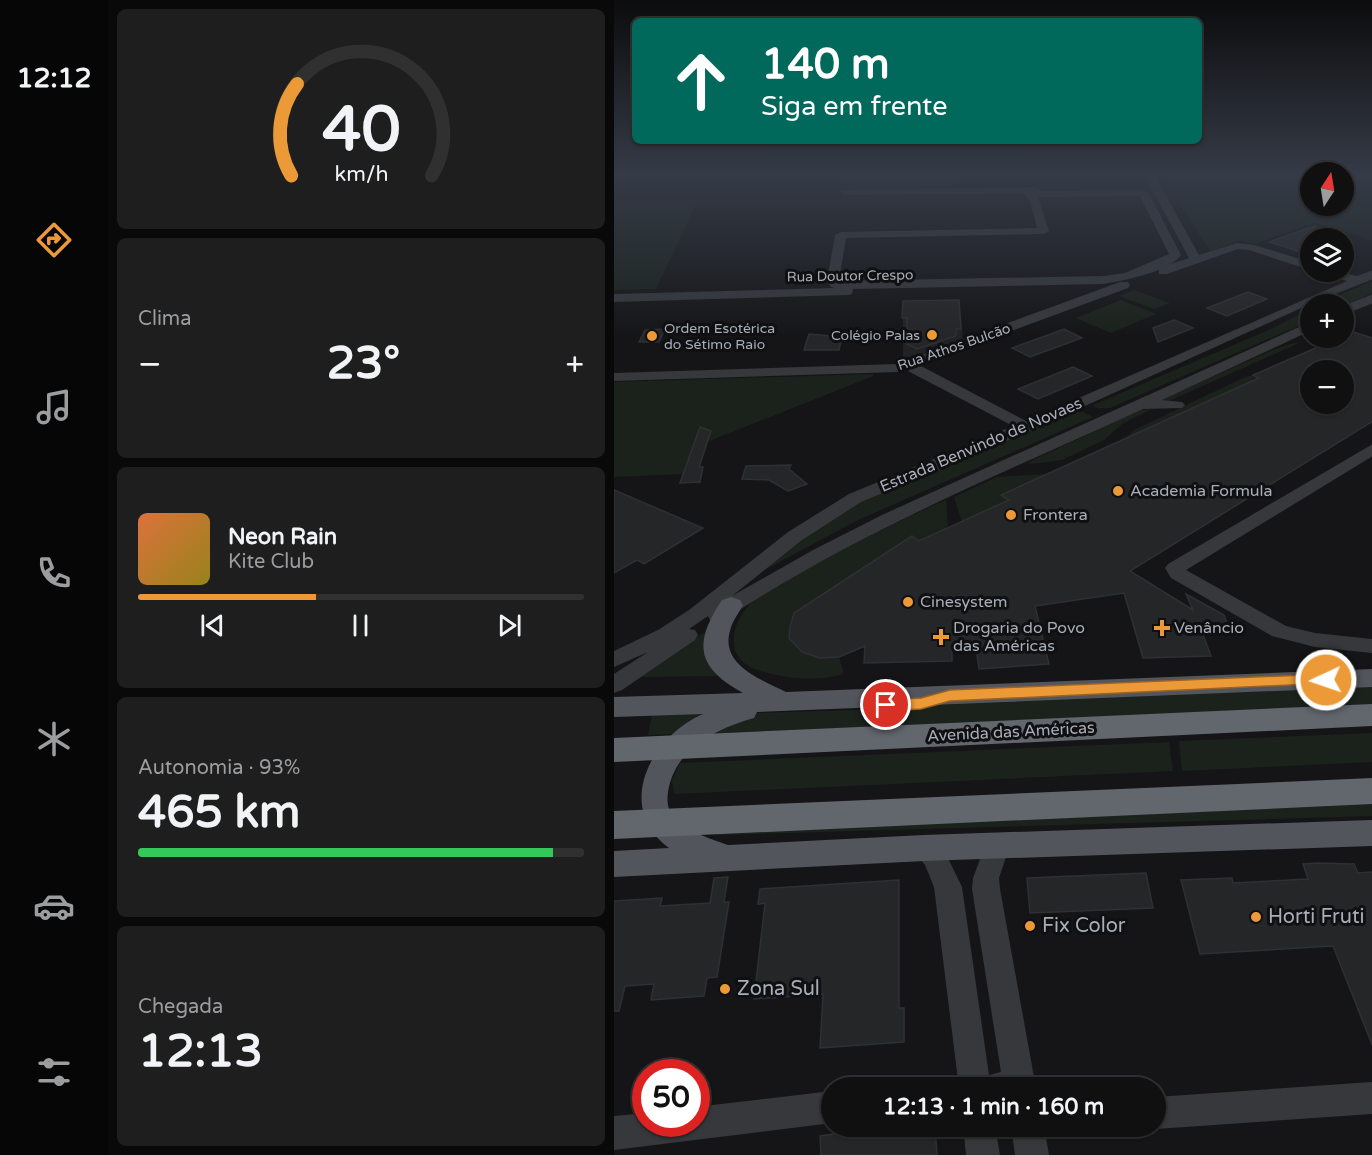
<!DOCTYPE html>
<html lang="pt">
<head>
<meta charset="utf-8">
<style>
	body { margin:0; font-family:"Varela Round",sans-serif; background:#1e1e1f; color:#f1f3f6; height:100vh; display:flex; flex-direction:column; font-size:22px; white-space:nowrap }
	* { box-sizing:border-box; margin:0 }
	p { font-size:20px; color:#9c9d9f }
	.icon { flex:none; width:33px; height:33px; fill:none; stroke:currentColor; stroke-width:2; stroke-linecap:round; stroke-linejoin:round }
	.map { position:relative; flex:1; overflow:hidden }
	.sheet { display:flex; flex-direction:column; gap:9px; padding:9px; background:#090909; width:506px }
	.sheet>* { flex:none }
	.top-card { position:absolute; left:18px; top:18px; width:570px; height:126px; border-radius:9px; box-shadow:0 2px 4px #0004,0 0 0 2px #303031; background:#00695c; color:#fff; overflow:hidden }
	.needle { width:39px; rotate:12deg }
	.fabs { position:absolute; left:686px; top:162px; display:grid; gap:12px }
	.fabs a { display:grid; place-items:center; width:54px; height:54px; border-radius:50%; background:#101011; box-shadow:0 2px 4px #0004,0 0 0 2px #303031; font-size:30px }
	.speed { position:absolute; left:18px; top:1059px; display:flex; gap:12px; font-size:30px; font-weight:700; text-align:center }
	.speed>* { display:grid; place-content:center; width:78px; height:78px; border-radius:50%; background:#101011; box-shadow:0 2px 4px #0004,0 0 0 2px #303031; line-height:1 }
	.speed .limit { border:9px solid #d22; background:#fff; color:#111 }
	.pin { position:absolute; display:grid; place-items:center; width:51px; height:51px; color:#fff; margin:-26px; border:3px solid #fff; border-radius:50%; box-shadow:0 2px 6px #0007 }
	.me { position:absolute; width:66px; margin:-33px; rotate:267deg; stroke-linejoin:round; filter:drop-shadow(0 0 4px #0008) }
	.turn { display:flex; align-items:center; gap:21px; height:126px; padding:0 30px; font-size:27px }
	.turn .icon { width:78px; height:78px; stroke-width:2.5 }
	.turn b { display:block; font-size:42px; line-height:51px }
	.big { font-size:45px; font-weight:700; line-height:1.1 }
	.sheet .card { flex:1; display:flex; flex-direction:column; justify-content:center; gap:9px; min-width:0; padding:0 21px; border-radius:9px; background:#1e1e1f }
	.sheet .dial { align-items:center; gap:0 }
	.dial svg { height:156px; overflow:visible; fill:none; stroke:#303031; stroke-width:7; stroke-linecap:round; text-anchor:middle }
	.dial text { fill:#f1f3f6; stroke:none }
	.song { display:flex; align-items:center; gap:18px }
	.cover { width:72px; height:72px; border-radius:9px; background:linear-gradient(135deg,hsl(20 70% 55%),hsl(50 70% 35%)) }
	.played { height:6px; border-radius:3px; background:linear-gradient(90deg,#ec9938 40%,#303031 40%) }
	.keys { display:flex; justify-content:space-around; direction:ltr }
	.heat { display:flex; justify-content:space-between; align-items:center; font-size:33px; direction:ltr }
	.charge { height:9px; border-radius:4px; background:linear-gradient(90deg,#34c759 93%,#303031 0) }
	.trip { position:absolute; left:207px; top:1077px; width:345px; height:60px; border-radius:30px; background:#101011; box-shadow:0 2px 4px #0004,0 0 0 2px #303031; font-weight:700; line-height:60px; text-align:center }
	main { display:flex; flex:1; min-height:0 }
	.tabs { display:flex; flex-direction:column; width:108px; justify-content:space-around; align-items:center; background:#060607; color:#9c9d9f }
	.tabs .icon { width:42px; height:42px }
	.tabs .selected { color:#ec9938 }
	.tabs b { font-size:27px; color:#f1f3f6 }
	.map>svg:first-child { display:block }
	.built { fill:#212224 }
	.green { fill:#1b221c }
	.building { fill:#252628; stroke:#2f3033; stroke-width:1.5; fill-rule:evenodd }
	.lines { fill:none; stroke-linecap:round; stroke-linejoin:round }
	.minor { fill:#36383c; fill-rule:evenodd }
	.major { fill:#52555b; fill-rule:evenodd }
	.highway { fill:#62666d; fill-rule:evenodd }
	.route { fill:#ec9938; stroke:#996324; stroke-width:1.5 }
	.poi-dot { fill:#ec9938; stroke:#101012; stroke-width:2 }
	.labels { text-anchor:middle; dominant-baseline:central; stroke-width:6; stroke-linejoin:round; paint-order:stroke }
	.far-street-label { font-size:14px; fill:#a7aeb7; stroke:#101012 }
	.far-poi-label { font-size:14px; fill:#a7aeb7; stroke:#101012; text-anchor:start }
	.street-label { font-size:16px; fill:#a7aeb7; stroke:#101012 }
	.poi-label { font-size:16px; fill:#a7aeb7; stroke:#101012; text-anchor:start }
	.near-poi-label { font-size:20px; fill:#a7aeb7; stroke:#101012; text-anchor:start }
</style>
</head>
<body>
<main>
<nav class="tabs">
<b>12:12</b>
<svg class="icon selected" aria-label="directions" viewBox="0 0 24 24"><path d="M12 3l9 9-9 9-9-9zM9 14v-3h6M13 9l2 2-2 2"/></svg>
<svg class="icon" aria-label="music" viewBox="0 0 24 24"><path d="M9 18V5l10-2v13"/><circle cx="6" cy="18" r="3"/><circle cx="16" cy="16" r="3"/></svg>
<svg class="icon" aria-label="phone" viewBox="0 0 24 24"><path d="M5 4h4l2 5-3 2q2 4 5 5l2-3 5 2v4C11 20 4 13 5 4z"/></svg>
<svg class="icon" aria-label="climate" viewBox="0 0 24 24"><path d="M12 3v18M4 7l16 10M4 17L20 7"/></svg>
<svg class="icon" aria-label="car" viewBox="0 0 24 24"><path d="M5 17H2v-5l4-1 3-4h7l3 4 3 1v5h-3M9 17h6M6 11h13"/><circle cx="7" cy="17" r="2"/><circle cx="17" cy="17" r="2"/></svg>
<svg class="icon" aria-label="filters" viewBox="0 0 24 24"><path d="M4 7h16M4 17h16"/><circle cx="9" cy="7" r="2"/><circle cx="15" cy="17" r="2"/></svg>
</nav>
<section class="sheet">
<div class="card dial"><svg viewBox="0 0 100 80">
<path d="M14 69A42 42 0 1 1 86 69"/>
<path d="M14 69A42 42 0 0 1 17 22" stroke="#ec9938"/>
<text x="50" y="56" font-size="32" font-weight="700">40</text>
<text x="50" y="72" font-size="11">km/h</text>
</svg></div>
<div class="card"><p>Clima</p>
<div class="heat"><a>−</a><b class="big">23°</b><a>+</a></div>
</div>
<div class="card">
<div class="song"><i class="cover"></i><div><b>Neon Rain</b><p>Kite Club</p></div></div>
<div class="played"></div>
<div class="keys"><svg class="icon" aria-label="previous" viewBox="0 0 24 24"><path d="M18 5L8 12l10 7zM5 5v14"/></svg><svg class="icon" aria-label="pause" viewBox="0 0 24 24"><path d="M8 5v14M16 5v14"/></svg><svg class="icon" aria-label="next" viewBox="0 0 24 24"><path d="M6 5l10 7-10 7zM19 5v14"/></svg></div>
</div>
<div class="card"><p>Autonomia · 93%</p><b class="big">465 km</b><div class="charge"></div></div>
<div class="card"><p>Chegada</p><b class="big">12:13</b></div>
</section>
<div class="map">
<svg width="759" height="1155" viewBox="0 0 759 1155">
	<rect width="100%" height="100%" fill="#151517"/>
	<!-- built -->
	<path class="built" d="M345 300 349 340 289 360V301Z"/>
	<!-- green -->
	<g class="green">
		<path d="M228 176H343L344 184 225 188Z"/>
		<path d="M548 176H696V206H729V176H758V240L700 223 641 244 626 240 596 251Z"/>
		<path d="M84 200 42 289 0 290V201Z"/>
		<path d="M758 281V293L729 307V304H705Z"/>
		<path d="M520 290 556 303 540 309 505 296Z"/>
		<path d="M507 300 542 314 497 333 462 318Z"/>
		<path d="M696 309V321L505 404 496 408H482L479 405 659 328Z"/>
		<path d="M680 343H685L555 401 547 400 661 349Z"/>
		<path d="M259 374V376L78 448 69 474 0 477V382Z"/>
		<path d="M639 375 645 378 512 438 520 430 631 377Z"/>
		<path d="M463 409 479 417 244 520 147 572 192 532 233 506Z"/>
		<path d="M538 409 508 424 490 440 448 460 416 464 415 462 526 410Z"/>
		<path d="M433 474 388 495 395 500 348 522 340 497 383 477Z"/>
		<path d="M332 500 334 528 305 541 298 536 180 613 176 627V638C192 657 201 659 225 657L230 674C203 682 171 679 144 670 133 667 122 659 120 646 118 631 125 616 135 605 155 585 184 573 209 560 249 539 290 518 332 500Z"/>
		<path d="M91 632 94 662 103 676 27 677Z"/>
		<path d="M758 686V705L89 734 142 713 281 709 317 702Z"/>
		<path d="M114 706 60 734 34 735 39 710Z"/>
		<path d="M758 733V762L568 771 565 741Z"/>
		<path d="M555 742 559 771 60 794 58 780 66 763Z"/>
		<path d="M759 802 758 816 104 835 87 827Z"/>
	</g>
	<!-- building -->
	<g class="building">
		<path d="M700 226 730 236V238H696V255L655 242Z"/>
		<path d="M634 292 653 299 613 316 593 308Z"/>
		<path d="M345 300 347 329H342V336L303 349 293 344V318H288L289 301Z"/>
		<path d="M560 320 579 328 544 342 539 328Z"/>
		<path d="M51 329 45 342H25L31 330Z"/>
		<path d="M450 329 468 338 416 357 398 348Z"/>
		<path d="M739 332 759 338V421L516 571 579 610 572 594 610 615 616 631 588 632 597 656 529 658 510 593 421 606 435 664 365 669 362 647H338V661L250 663 251 646 225 657 206 658 188 652 175 638 176 627 180 613 298 536 305 541 395 500 387 495 645 378 639 375ZM696 370H729V404H696Z"/>
		<path d="M195 334 228 337 225 350H190Z"/>
		<path d="M459 367 478 376 424 399 404 389Z"/>
		<path d="M86 427 97 431 85 467H89L86 482 66 483Z"/>
		<path d="M177 465 175 469 193 484 174 491 155 480 128 479 132 466Z"/>
		<path d="M0 490 89 528 30 564 23 560 0 573Z"/>
		<path d="M703 863 740 864 744 873 759 872V1047L719 946 586 954 567 880 618 878 619 883 694 879 689 864Z"/>
		<path d="M532 873 539 908 416 913 413 878Z"/>
		<path d="M114 877 110 902H115L103 977 93 978 90 996 37 1000 40 984 11 986 5 1011H0V901L48 898 46 906 96 903 100 878Z"/>
		<path d="M285 880V1008H290V1042L206 1048 209 994 140 999 151 903 144 904 146 889Z"/>
		<path d="M279 1126H321L323 1155H207L206 1136Z"/>
	</g>
	<g class="lines">
		<!-- minor -->
		<g class="minor">
			<path d="M531 176H541L585 255 623 243 640 245 696 262V270L635 250 624 249 553 274H545V268L575 258Z"/>
			<path d="M423 187 427 191 527 190 534 192 567 255C553 273 511 280 489 284L239 289 238 294 234 295 0 302V294L221 288 217 287 213 281 221 235 227 232 423 228 416 201 409 193 231 195 227 194V190ZM526 196 555 254 511 273 489 276 225 281 232 238 429 234 435 231 424 197Z"/>
			<path d="M759 270V279L696 304 418 430 247 502 188 540 118 596 199 550 270 514 696 322V331L548 400 568 402 571 405 568 408 529 409C387 474 241 533 110 620L103 621 96 620 94 616 75 629 81 630 84 635 81 640 8 690 0 693V674L34 652 0 667V651L44 630 75 610 174 532 235 494 399 426 292 370 284 372 0 381V373L282 364 506 282H514L516 285 514 288 305 365 412 421 733 281 710 275 708 272H726L743 276Z"/>
			<path d="M759 294V303L729 315V306Z"/>
			<path d="M759 444V456L572 570 672 626 701 633 759 639V653L701 647 658 636 557 578 551 568 554 564Z"/>
			<path d="M383 835 392 838 396 845 385 878 386 889 422 1088H345L320 887 311 865 297 848 301 841 310 838 319 841 330 850 348 887 375 1075 387 1072 358 889 359 878 374 838Z"/>
			<path d="M759 1082V1114L542 1129 535 1126H542V1097Z"/>
			<path d="M218 1091V1123L0 1150V1116L32 1113V1124H82V1107Z"/>
			<path d="M349 1126H381L386 1155H352Z"/>
			<path d="M397 1126H430L435 1155H401Z"/>
		</g>
		<!-- major -->
		<path class="major" d="M117 597 126 600 129 605C125 613 118 621 116 631 106 665 148 680 172 692L759 669V687L143 712 140 718C102 729 61 748 54 792 53 799 53 808 58 814 71 831 94 838 114 845L310 835 759 820V846L310 861 0 877V851L55 848C0 808 36 737 89 714L0 717V697L129 693C81 667 80 642 108 600Z"/>
		<!-- highway -->
		<g class="highway">
			<path d="M759 704V726L0 762V738Z"/>
			<path d="M759 778V804L0 839V811Z"/>
		</g>
	</g>
	<!-- sky -->
	<linearGradient id="sky" x2="0" y2="1"><stop stop-color="#0c0c0d"/><stop offset="0.52" stop-color="#353b47"/><stop offset="1" stop-color="#353b47" stop-opacity="0"/></linearGradient>
	<rect width="759" height="337" fill="url(#sky)"/>
	<!-- route -->
	<path class="route" d="M712 674 720 680 718 683 336 701 307 709 272 711 266 709 264 705 266 702 272 700 307 698 336 690Z"/>
	<!-- markers -->
	<g class="poi-dot">
		<circle cx="318" cy="335" r="6"/>
		<circle cx="38" cy="336" r="6"/>
		<circle cx="504" cy="491" r="6"/>
		<circle cx="397" cy="515" r="6"/>
		<circle cx="294" cy="602" r="6"/>
		<path d="M545 619h6v6h6v6h-6v6h-6v-6h-6v-6h6z"/>
		<path d="M324 628h6v6h6v6h-6v6h-6v-6h-6v-6h6z"/>
		<circle cx="642" cy="917" r="6"/>
		<circle cx="416" cy="926" r="6"/>
		<circle cx="111" cy="989" r="6"/>
	</g>
	<g class="labels">
		<!-- far-street labels -->
		<g class="far-street-label">
			<text transform="translate(236 276) rotate(-1)">Rua Doutor Crespo</text>
			<text transform="translate(340 347) rotate(-19)">Rua Athos Bulcão</text>
		</g>
		<!-- far-poi labels -->
		<g class="far-poi-label">
			<text x="50" y="328">Ordem Esotérica<tspan x="50" dy="16">do Sétimo Raio</tspan></text>
			<text x="306" y="335" text-anchor="end">Colégio Palas</text>
		</g>
		<!-- street labels -->
		<g class="street-label">
			<text transform="translate(367 445) rotate(-23)">Estrada Benvindo de Novaes</text>
			<text transform="translate(397 732) rotate(-3)">Avenida das Américas</text>
		</g>
		<!-- poi labels -->
		<g class="poi-label">
			<text x="516" y="491">Academia Formula</text>
			<text x="409" y="515">Frontera</text>
			<text x="306" y="602">Cinesystem</text>
			<text x="339" y="628">Drogaria do Povo<tspan x="339" dy="18">das Américas</tspan></text>
			<text x="560" y="628">Venâncio</text>
		</g>
		<!-- near-poi labels -->
		<g class="near-poi-label">
			<text x="654" y="917">Horti Fruti</text>
			<text x="428" y="926">Fix Color</text>
			<text x="123" y="989">Zona Sul</text>
		</g>
	</g>
</svg>
<div class="fabs">
<a><svg class="needle" viewBox="-14 -14 28 28"><path d="M0-13l5 13h-10z" fill="#e53935"/><path d="M0 13l5-13h-10z" fill="#9c9d9f"/></svg></a>
<a><svg class="icon" aria-label="layers" viewBox="0 0 24 24"><path d="M12 4l9 5-9 5-9-5zM3 14l9 5 9-5"/></svg></a>
<a>+</a>
<a>−</a>
</div>
<div class="speed"><div class="limit">50</div></div>
<div class="pin" style="left:272px;top:705px;background:#d93025"><svg class="icon" aria-label="arrive" viewBox="0 0 24 24"><path d="M6 21V4h12l-3 4 3 4H6"/></svg></div>
<svg class="me" style="left:712px;top:680px" viewBox="-20 -20 40 40"><circle r="17" fill="#ec9938" stroke="#fff" stroke-width="3"/><path d="M0-11L8 9 0 5-8 9z" fill="#fff"/></svg>
<div class="trip">12:13 · 1 min · 160 m</div>
<div class="top-card">
<div class="turn"><svg class="icon" aria-label="ahead" viewBox="0 0 24 24"><path d="M12 20V5M6 11l6-6 6 6"/></svg><div><b>140 m</b>Siga em frente</div></div>
</div>
</div>
</main>
</body>
</html>
